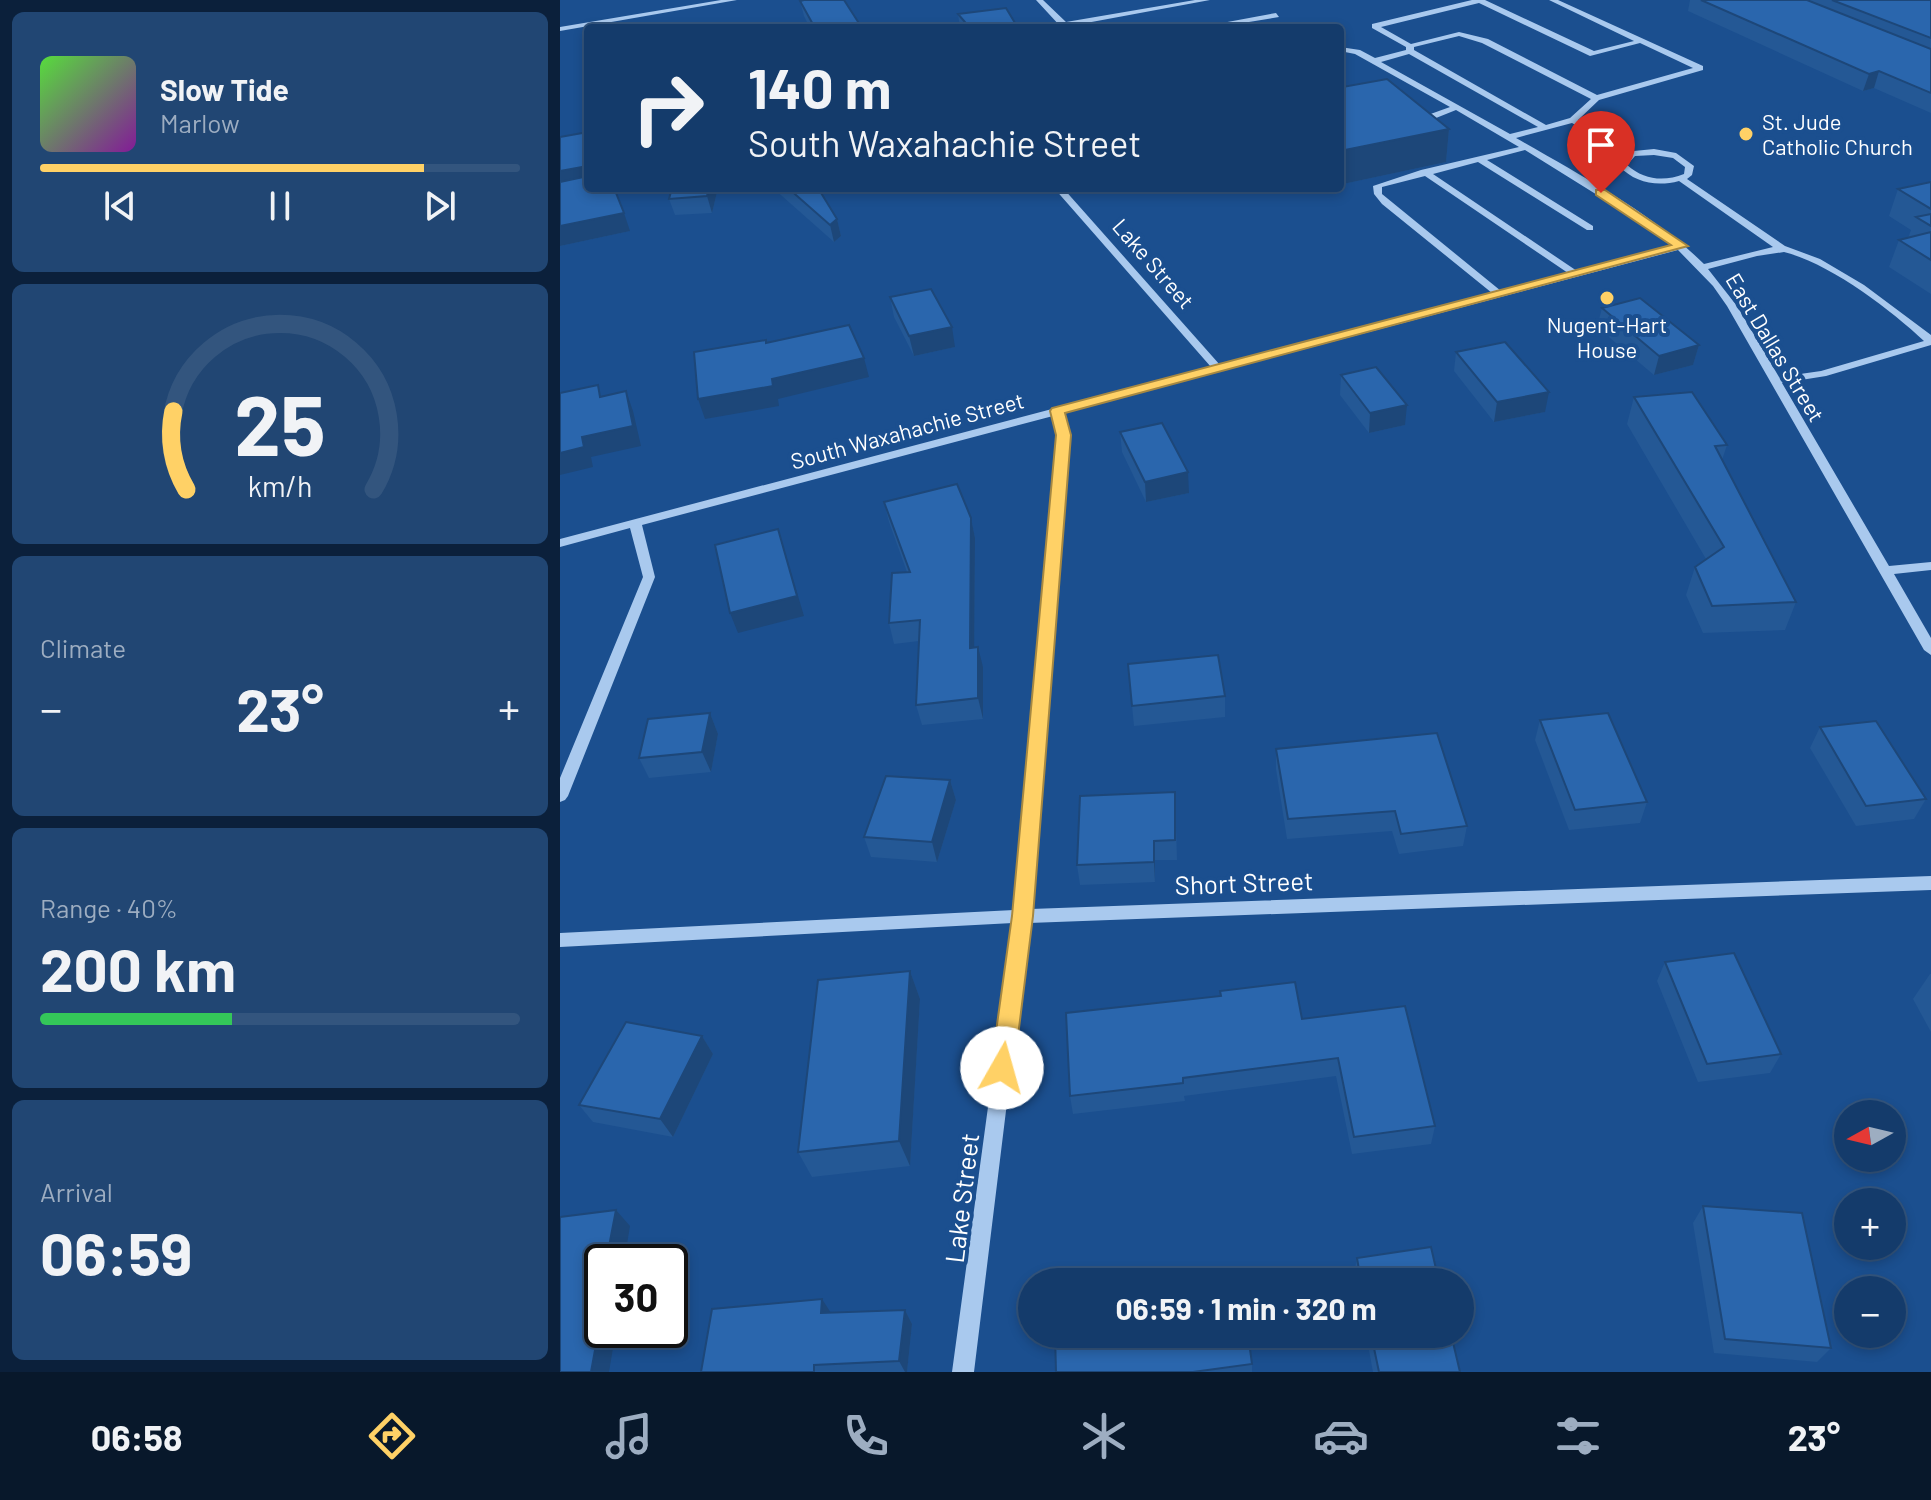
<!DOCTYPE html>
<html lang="en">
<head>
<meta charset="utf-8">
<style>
	body { margin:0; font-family:Barlow,sans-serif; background:#214673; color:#f1f3f6; height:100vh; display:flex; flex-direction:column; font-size:30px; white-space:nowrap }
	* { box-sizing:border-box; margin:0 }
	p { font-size:26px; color:#9dadc1 }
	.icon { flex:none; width:44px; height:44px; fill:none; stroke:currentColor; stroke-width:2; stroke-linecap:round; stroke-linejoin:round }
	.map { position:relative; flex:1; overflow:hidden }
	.sheet { display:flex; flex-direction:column; gap:12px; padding:12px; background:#0b203b; width:560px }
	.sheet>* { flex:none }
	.banner { position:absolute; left:24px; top:24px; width:760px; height:168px; border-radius:8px; box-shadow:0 4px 12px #0003,0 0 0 2px #33557e; background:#143b6b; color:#f1f3f6; overflow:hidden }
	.needle { width:52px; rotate:262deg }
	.controls { position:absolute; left:1274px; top:1100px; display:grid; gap:16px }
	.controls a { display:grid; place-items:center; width:72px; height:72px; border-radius:50%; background:#143b6b; box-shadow:0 4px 12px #0003,0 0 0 2px #33557e; font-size:40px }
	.speed { position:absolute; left:24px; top:1244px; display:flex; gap:16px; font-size:40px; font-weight:700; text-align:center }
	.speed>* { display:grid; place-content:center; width:104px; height:104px; border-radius:50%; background:#143b6b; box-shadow:0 4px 12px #0003,0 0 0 2px #33557e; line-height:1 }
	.speed .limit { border:4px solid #111; border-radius:12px; background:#fff; color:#111 }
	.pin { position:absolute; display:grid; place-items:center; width:68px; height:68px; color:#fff; margin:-82px -34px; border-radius:50% 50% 50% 0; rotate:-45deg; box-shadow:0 0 8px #0007 }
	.pin .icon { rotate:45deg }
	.me { position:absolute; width:88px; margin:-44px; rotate:7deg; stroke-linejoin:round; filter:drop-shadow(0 0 6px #0008) }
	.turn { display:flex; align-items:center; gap:28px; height:168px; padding:0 32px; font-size:36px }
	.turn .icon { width:104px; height:104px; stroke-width:2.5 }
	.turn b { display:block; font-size:56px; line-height:68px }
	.big { font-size:60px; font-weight:700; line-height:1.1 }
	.sheet .widget { flex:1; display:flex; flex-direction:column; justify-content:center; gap:12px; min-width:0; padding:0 28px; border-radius:12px; background:#214673 }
	.sheet .dial { align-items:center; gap:0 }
	.dial svg { height:208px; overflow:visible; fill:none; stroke:#33557e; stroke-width:7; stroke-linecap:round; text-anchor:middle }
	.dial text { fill:#f1f3f6; stroke:none }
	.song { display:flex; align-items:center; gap:24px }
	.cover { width:96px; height:96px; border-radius:12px; background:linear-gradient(135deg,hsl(110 70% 55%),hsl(290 70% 35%)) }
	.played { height:8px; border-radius:4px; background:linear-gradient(90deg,#ffd166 80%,#33557e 80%) }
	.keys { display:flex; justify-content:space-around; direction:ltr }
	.heat { display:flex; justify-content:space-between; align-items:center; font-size:44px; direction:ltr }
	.charge { height:12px; border-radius:6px; background:linear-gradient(90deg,#34c759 40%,#33557e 0) }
	.trip { position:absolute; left:458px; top:1268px; width:456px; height:80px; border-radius:40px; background:#143b6b; box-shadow:0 4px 12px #0003,0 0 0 2px #33557e; font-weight:700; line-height:80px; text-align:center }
	.menu { display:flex; height:128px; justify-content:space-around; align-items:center; background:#08182b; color:#9dadc1 }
	.menu .icon { width:56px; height:56px }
	.menu .on { color:#ffd166 }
	.menu b { font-size:36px; color:#f1f3f6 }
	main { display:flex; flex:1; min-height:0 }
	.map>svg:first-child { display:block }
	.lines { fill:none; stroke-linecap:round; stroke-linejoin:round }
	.minor { fill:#a9c9ee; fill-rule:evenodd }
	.wall { fill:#245895 }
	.shaded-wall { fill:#1d4779 }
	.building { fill:#2a66ad; stroke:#1d4779; stroke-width:2 }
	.route { fill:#ffd166; stroke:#a68842; stroke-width:2 }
	.poi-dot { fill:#ffd166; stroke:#1b4f8f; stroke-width:3 }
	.labels { text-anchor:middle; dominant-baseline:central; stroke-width:8; stroke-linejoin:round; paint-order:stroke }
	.far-poi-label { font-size:22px; fill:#fff; stroke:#1b4f8f; text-anchor:start }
	.far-street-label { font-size:22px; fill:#fff; stroke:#1b4f8f }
	.street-label { font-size:26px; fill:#fff; stroke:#1b4f8f }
</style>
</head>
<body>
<main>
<section class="sheet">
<div class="widget">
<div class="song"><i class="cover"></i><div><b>Slow Tide</b><p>Marlow</p></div></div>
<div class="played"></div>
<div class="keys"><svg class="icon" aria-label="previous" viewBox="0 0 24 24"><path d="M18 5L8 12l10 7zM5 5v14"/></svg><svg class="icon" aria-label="pause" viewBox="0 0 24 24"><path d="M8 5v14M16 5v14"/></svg><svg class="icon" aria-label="next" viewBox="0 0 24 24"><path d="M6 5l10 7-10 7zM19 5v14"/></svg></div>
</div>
<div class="widget dial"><svg viewBox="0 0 100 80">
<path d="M14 69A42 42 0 1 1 86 69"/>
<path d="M14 69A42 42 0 0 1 9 39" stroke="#ffd166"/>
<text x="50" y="56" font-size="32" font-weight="700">25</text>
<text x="50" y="72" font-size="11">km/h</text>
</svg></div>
<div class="widget"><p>Climate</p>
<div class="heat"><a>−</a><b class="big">23°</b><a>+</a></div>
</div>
<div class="widget"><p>Range · 40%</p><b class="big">200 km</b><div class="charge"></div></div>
<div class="widget"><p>Arrival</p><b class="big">06:59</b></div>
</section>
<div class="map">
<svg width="1371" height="1372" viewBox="0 0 1371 1372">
	<rect width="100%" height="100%" fill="#1b4f8f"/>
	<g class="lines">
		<!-- minor -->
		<g class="minor">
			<path d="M161 0H177L0 31V27Z"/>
			<path d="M476 0H483L506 22 635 0H650L510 26 512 28 501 27Z"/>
			<path d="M912 0H925L1034 51 1074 41 989 0H998L1143 66V70L1039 100 1018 120 1074 151 1094 149 1116 153 1134 166 1132 175 1127 179 1225 246 1260 259 1304 285 1371 335V345L1266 376 1222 383 1329 566 1371 562V570L1334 574 1371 638V655L1364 650 1167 306 1153 286 1118 250 503 413 510 435 471 909 1371 876V890L469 923 414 1372H392L453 923 0 947V933L454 910 498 435 493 416 82 525 95 577 8 796 5 800 0 802V778L83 577 70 528 0 547V539L651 367 494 188H503L660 365 932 293 822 204 814 194 813 186 861 170 959 147 896 110 871 120 867 129H861L865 116 890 107 795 54 780 51V47L800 50 815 58 846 50V47L812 28V24ZM919 3 1030 56 1080 43 1133 68 1037 95 928 39 899 32 851 44 821 27ZM899 36 922 43 1031 99 1010 118 986 125 854 50V47ZM849 54 978 127 950 134 821 62ZM1012 123 1067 154 1061 159 1059 166C1075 183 1097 187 1119 181L1213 247 1144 264C1092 213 1020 175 956 138ZM965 150 1079 221 1112 245 1017 271 873 174 918 162 1027 230H1033V226L927 160ZM1094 155 1113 158 1125 167 1124 174C1104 182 1084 180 1067 165L1075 156ZM865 176 1008 273 941 291 822 194V187ZM1224 252C1269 263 1330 309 1364 341L1261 371 1219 377 1177 306 1148 269 1197 256Z"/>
			<path d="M716 13 719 17 652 28H635Z"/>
		</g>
	</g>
	<!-- wall -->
	<g class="wall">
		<path d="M1130 0H1371V113L1314 88 1303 91 1128 11Z"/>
		<path d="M240 1 302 28H250L244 16Z"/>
		<path d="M398 14 458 28H400Z"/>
		<path d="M780 84 783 87 889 129 886 162 783 184 780 181Z"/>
		<path d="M28 132V188L70 231 0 246V137Z"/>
		<path d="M1371 182V294L1329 267 1339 240 1348 238 1351 230 1329 216 1338 189Z"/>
		<path d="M158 188 152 213 115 215 109 199Z"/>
		<path d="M213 188H258L277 219 281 236 274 242Z"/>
		<path d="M330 297 395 347 354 356 334 317Z"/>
		<path d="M1042 308 1139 345 1133 365 1094 375 1037 327Z"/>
		<path d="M896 352 985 412 934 422 894 371Z"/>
		<path d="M781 375 845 425 809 433 780 395Z"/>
		<path d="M1074 397 1167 445 1162 460 1236 602 1225 630 1143 633 1126 595 1135 567 1146 559 1067 424Z"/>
		<path d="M560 432 629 493 586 502 562 452Z"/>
		<path d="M324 502 411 518 415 538 414 647 423 667V719L362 725 356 705 359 641 334 644 329 623 347 572 329 522Z"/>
		<path d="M568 664 665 696V717L574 726Z"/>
		<path d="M150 713 158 734 151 772 89 778 79 758Z"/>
		<path d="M980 720 1087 802 1080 823 1009 830 975 740Z"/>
		<path d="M1260 727 1366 799 1354 819 1296 826 1250 748Z"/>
		<path d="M716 749 907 826 903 846 839 854 832 831 727 839 716 769Z"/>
		<path d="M390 780 396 800 377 862 311 857 304 837Z"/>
		<path d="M615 792 617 860H595V882L520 885 517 865Z"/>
		<path d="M1105 962 1221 1054 1210 1073 1138 1082 1097 981Z"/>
		<path d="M350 971 360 999 350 1166 252 1177 238 1152Z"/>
		<path d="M1370 974H1371V1032L1353 999Z"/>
		<path d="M742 1019 875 1126 871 1144 792 1154 776 1076 624 1096 625 1101 513 1114 510 1096Z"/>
		<path d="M142 1036 153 1054 113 1137 33 1122 19 1105Z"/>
		<path d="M1143 1206 1271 1348 1257 1362 1154 1353 1133 1223Z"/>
		<path d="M797 1258 879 1282H796L794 1274Z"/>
		<path d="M345 1310 352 1324 347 1372H141L271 1313Z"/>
		<path d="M806 1334H891L900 1372H813Z"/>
		<path d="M692 1364V1372H496Z"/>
	</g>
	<!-- shaded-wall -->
	<g class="shaded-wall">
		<path d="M1319 71 1314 88 1303 91 1309 74Z"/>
		<path d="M889 129 886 162 783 184 785 150Z"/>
		<path d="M22 167 28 182 0 191V171Z"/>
		<path d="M149 188H158L152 213 147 196Z"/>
		<path d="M64 213 70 231 0 246V226Z"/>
		<path d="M277 219 281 236 274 242 270 225Z"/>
		<path d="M392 327 395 347 354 356 349 336Z"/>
		<path d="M1139 345 1133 365 1094 375 1099 356Z"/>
		<path d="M304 358 309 377 218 399 219 406 145 419 138 399 212 379Z"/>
		<path d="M66 391 73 411 81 446 31 457 33 467 0 475V453L22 437Z"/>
		<path d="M989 392 985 412 934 422 937 402Z"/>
		<path d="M847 405 845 425 809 433 810 413Z"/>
		<path d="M628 472 629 493 586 502 585 482Z"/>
		<path d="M411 518 415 538 414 668 410 648Z"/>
		<path d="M218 529 244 616 178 633 170 613Z"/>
		<path d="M418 647 423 667V719L418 698Z"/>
		<path d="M150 713 158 734 151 772 142 752Z"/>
		<path d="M390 780 396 800 377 862 372 842Z"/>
		<path d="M594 841 595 860V882L594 862Z"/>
		<path d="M350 971 360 999 350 1166 339 1141Z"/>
		<path d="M142 1036 153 1054 113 1137 100 1119Z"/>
		<path d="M56 1210 70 1226 64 1262H46Z"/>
		<path d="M262 1299 271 1313H261Z"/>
		<path d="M345 1310 352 1324 347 1372H345L339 1361Z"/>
		<path d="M42 1312V1330H56L49 1372H31Z"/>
	</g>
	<!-- building -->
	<g class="building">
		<path d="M244 0H284L302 28H255L240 1Z"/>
		<path d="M1141 0H1247L1371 49V93L1319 71 1309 74Z"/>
		<path d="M1272 0H1371V38Z"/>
		<path d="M446 8 458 28H410L398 14Z"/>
		<path d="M827 79 889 129 785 150 780 146V84L783 87Z"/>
		<path d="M28 132V168L22 167 0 171V137Z"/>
		<path d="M28 176V188H54L64 213 0 226V182Z"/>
		<path d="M1371 182V209L1338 189Z"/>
		<path d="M112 188H149L147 196 109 199Z"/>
		<path d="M228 188H258L277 219 270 225Z"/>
		<path d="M1371 214V226L1356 217Z"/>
		<path d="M1371 232V260L1339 240Z"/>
		<path d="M371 289 392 327 349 336 330 297Z"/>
		<path d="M1080 298 1139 345 1099 356 1042 308Z"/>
		<path d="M289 325 304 358 212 379 213 386 138 399 134 352 206 340V343Z"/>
		<path d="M945 342 989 392 937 402 896 352Z"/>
		<path d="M816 367 847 405 810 413 781 375Z"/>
		<path d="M38 385 40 397 66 391 73 426 22 437 24 447 0 453V393Z"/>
		<path d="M1132 392 1167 445 1155 446 1236 602 1152 606 1135 567 1164 547 1074 397Z"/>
		<path d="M602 423 628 472 585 482 560 432Z"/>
		<path d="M397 484 411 518 410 648 418 647V698L356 705 360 620 329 623 332 573 350 572 324 502Z"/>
		<path d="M218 529 237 596 170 613 155 545Z"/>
		<path d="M658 655 665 696 572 706 568 664Z"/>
		<path d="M150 713 142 752 79 758 88 719Z"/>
		<path d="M1048 713 1087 802 1015 810 980 720Z"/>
		<path d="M1316 721 1366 799 1306 806 1260 727Z"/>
		<path d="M877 733 907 826 841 834 835 811 728 819 716 749Z"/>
		<path d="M326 776 390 780 372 842 304 837Z"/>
		<path d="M615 792V840L594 841V862L517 865 520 796Z"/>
		<path d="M1174 953 1221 1054 1147 1064 1105 962Z"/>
		<path d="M350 971 339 1141 238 1152 258 980Z"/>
		<path d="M735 982 742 1019 845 1006 875 1126 794 1137 778 1058 623 1078V1083L510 1096 506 1013 661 996 660 991Z"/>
		<path d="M66 1022 142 1036 100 1119 19 1105Z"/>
		<path d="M1143 1206 1242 1213 1271 1348 1165 1339Z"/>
		<path d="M56 1210 46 1262H42V1284L40 1294H42V1312L31 1372H0V1217Z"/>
		<path d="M871 1247 879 1282H801L797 1258Z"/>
		<path d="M619 1270 620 1282H522Z"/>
		<path d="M262 1299 261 1313 345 1310 339 1361 254 1365V1372H141L152 1309Z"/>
		<path d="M495 1334H688L692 1364 633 1372H496Z"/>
		<path d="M811 1334H891L900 1372H819Z"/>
	</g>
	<!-- route -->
	<path class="route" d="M1036 190H1045L1128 246 505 413 511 435 473 916 454 1068 451 1076 442 1079 434 1076 431 1068 452 916 496 435 490 411 492 408 1111 245 1036 195Z"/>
	<!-- markers -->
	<g class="poi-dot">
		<circle cx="1186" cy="134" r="8"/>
		<circle cx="1047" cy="298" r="8"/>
	</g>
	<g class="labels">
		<!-- far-poi labels -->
		<g class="far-poi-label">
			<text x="1202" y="121">St. Jude<tspan x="1202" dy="25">Catholic Church</tspan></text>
			<text x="1047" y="324" text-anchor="middle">Nugent-Hart<tspan x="1047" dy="25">House</tspan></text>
		</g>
		<!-- far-street labels -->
		<g class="far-street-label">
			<text transform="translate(594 263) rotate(49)">Lake Street</text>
			<text transform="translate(1216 347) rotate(59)">East Dallas Street</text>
			<text transform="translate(347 430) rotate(-15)">South Waxahachie Street</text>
		</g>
		<!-- street labels -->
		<g class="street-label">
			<text transform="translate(684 882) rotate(-2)">Short Street</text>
			<text transform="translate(401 1198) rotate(-83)">Lake Street</text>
		</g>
	</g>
</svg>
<div class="controls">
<a><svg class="needle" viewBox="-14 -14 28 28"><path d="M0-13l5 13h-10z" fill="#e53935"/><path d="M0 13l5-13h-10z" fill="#9dadc1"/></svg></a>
<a>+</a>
<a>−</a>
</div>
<div class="speed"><div class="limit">30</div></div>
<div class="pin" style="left:1041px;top:193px;background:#d93025"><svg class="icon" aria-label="arrive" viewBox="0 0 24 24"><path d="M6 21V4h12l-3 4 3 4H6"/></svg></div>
<svg class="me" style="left:442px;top:1068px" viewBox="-20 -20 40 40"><circle r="19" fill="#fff"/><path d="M0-13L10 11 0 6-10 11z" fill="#ffd166"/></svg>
<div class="trip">06:59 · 1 min · 320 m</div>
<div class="banner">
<div class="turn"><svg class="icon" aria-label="right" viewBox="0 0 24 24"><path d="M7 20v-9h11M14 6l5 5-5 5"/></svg><div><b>140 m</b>South Waxahachie Street</div></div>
</div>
</div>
</main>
<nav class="menu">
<b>06:58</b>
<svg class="icon on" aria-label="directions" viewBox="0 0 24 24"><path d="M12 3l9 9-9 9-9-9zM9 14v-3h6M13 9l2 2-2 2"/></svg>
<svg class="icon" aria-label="music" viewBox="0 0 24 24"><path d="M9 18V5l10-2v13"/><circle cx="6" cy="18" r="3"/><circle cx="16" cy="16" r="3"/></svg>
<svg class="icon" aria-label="phone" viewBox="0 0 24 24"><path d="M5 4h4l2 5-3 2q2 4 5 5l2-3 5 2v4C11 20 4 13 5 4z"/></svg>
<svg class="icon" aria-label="climate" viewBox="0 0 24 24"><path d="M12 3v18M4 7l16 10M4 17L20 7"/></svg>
<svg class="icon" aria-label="car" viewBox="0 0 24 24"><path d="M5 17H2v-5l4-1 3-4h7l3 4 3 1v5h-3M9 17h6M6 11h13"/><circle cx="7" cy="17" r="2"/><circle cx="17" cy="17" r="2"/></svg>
<svg class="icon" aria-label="filters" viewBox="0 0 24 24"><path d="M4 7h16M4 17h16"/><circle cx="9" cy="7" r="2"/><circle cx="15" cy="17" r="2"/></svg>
<b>23°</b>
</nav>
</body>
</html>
